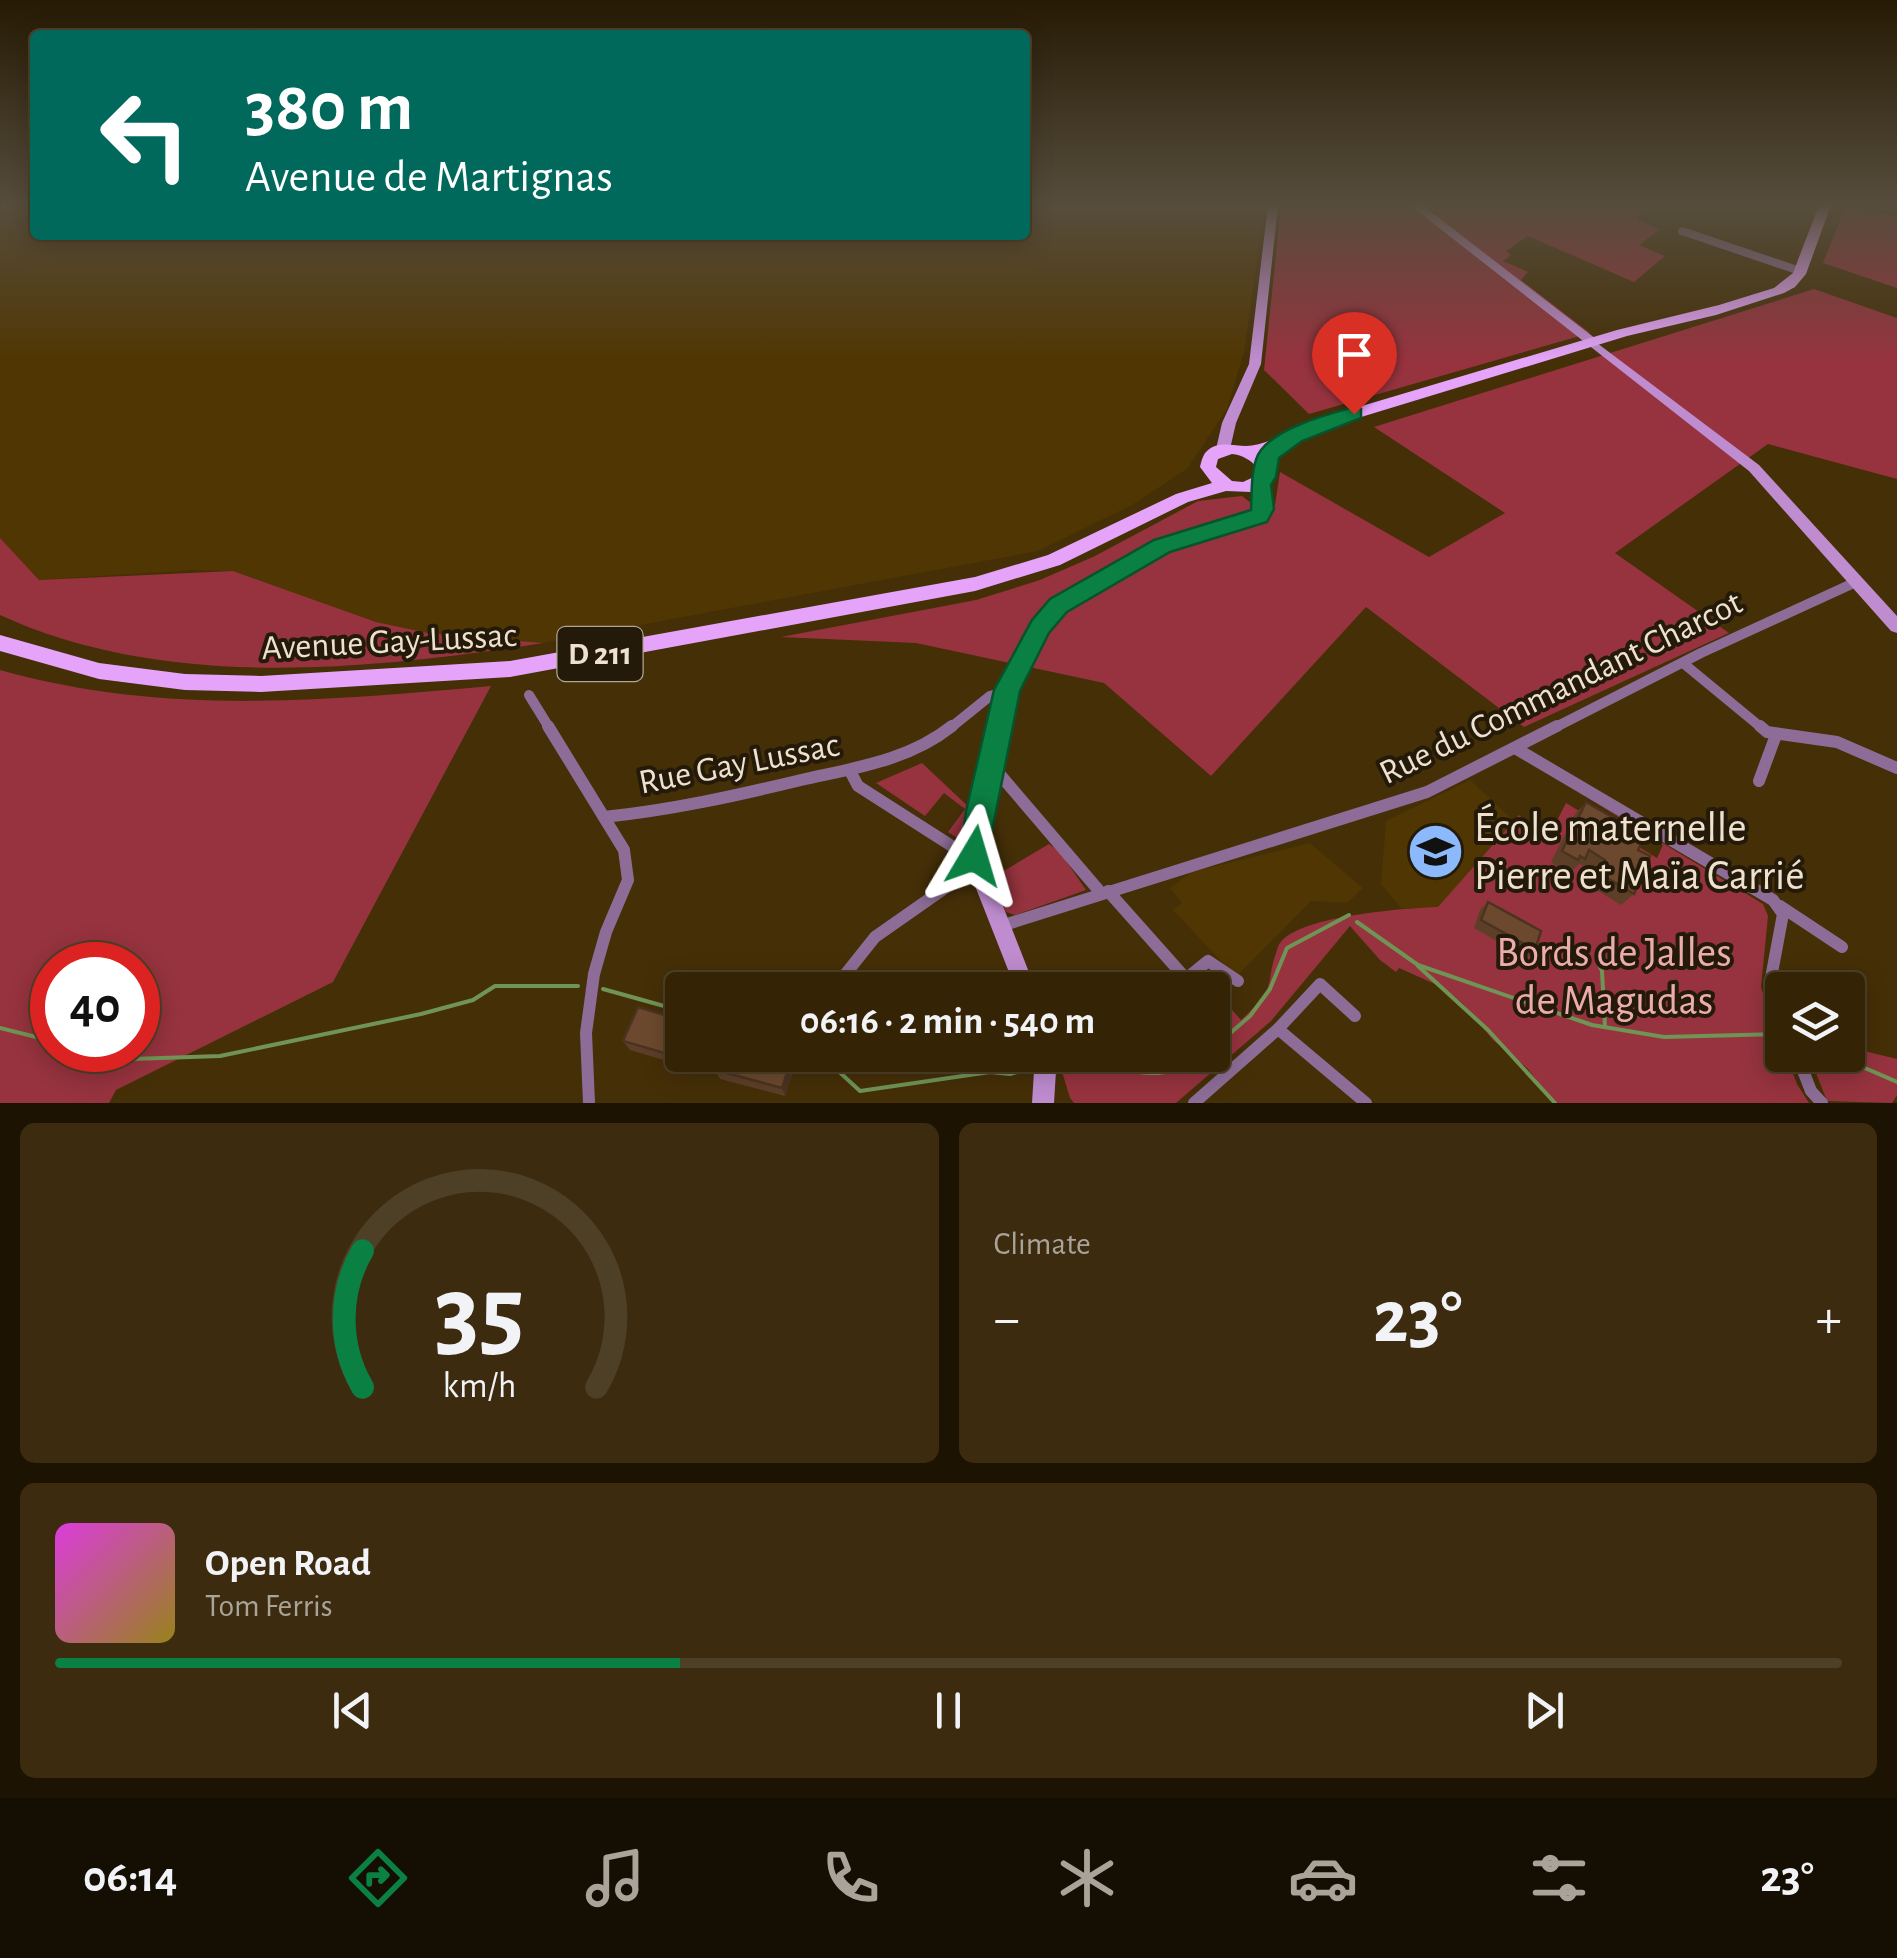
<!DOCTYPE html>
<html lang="en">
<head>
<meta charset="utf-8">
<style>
	body { margin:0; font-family:"Alegreya Sans",sans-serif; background:#3c2b0f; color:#f1f3f6; height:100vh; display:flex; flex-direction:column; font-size:38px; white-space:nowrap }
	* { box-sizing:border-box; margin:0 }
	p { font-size:32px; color:#a9a49a }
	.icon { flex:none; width:55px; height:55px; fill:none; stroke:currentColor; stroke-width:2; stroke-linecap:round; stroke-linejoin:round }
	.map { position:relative; height:1103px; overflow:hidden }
	.panel { display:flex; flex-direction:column; gap:20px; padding:20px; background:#1d1303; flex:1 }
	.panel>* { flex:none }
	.top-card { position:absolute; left:30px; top:30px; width:1000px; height:210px; border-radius:10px; box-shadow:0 5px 25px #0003,0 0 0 2px #4e4027; background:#00695c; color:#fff; overflow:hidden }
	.controls { position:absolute; left:1765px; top:972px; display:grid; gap:20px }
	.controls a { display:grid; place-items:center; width:100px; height:100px; border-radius:10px; background:#342305; box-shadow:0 5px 25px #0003,0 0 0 2px #4e4027; font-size:50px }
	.speed { position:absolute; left:30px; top:942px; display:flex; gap:20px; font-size:50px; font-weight:700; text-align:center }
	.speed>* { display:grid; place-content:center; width:130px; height:130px; border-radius:50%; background:#342305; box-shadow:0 5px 25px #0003,0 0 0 2px #4e4027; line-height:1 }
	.speed .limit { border:15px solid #d22; background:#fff; color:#111 }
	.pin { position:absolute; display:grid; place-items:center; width:85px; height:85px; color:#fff; margin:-102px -42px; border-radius:50% 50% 50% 0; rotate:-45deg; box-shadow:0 0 10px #0007 }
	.pin .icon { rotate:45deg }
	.me { position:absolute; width:110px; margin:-55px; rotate:7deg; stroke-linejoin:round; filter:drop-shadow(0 0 8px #0008) }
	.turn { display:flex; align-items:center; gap:35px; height:210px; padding:0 50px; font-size:45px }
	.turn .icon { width:130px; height:130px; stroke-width:2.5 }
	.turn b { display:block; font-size:70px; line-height:85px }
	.big { font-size:75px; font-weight:700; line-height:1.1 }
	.panel .widget { flex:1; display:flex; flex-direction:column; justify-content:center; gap:15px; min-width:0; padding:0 35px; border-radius:15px; background:#3c2b0f }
	.panel .dial { align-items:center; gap:0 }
	.dial svg { height:260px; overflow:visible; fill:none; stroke:#4e4027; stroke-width:7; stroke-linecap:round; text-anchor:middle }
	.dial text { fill:#f1f3f6; stroke:none }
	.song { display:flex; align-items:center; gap:30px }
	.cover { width:120px; height:120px; border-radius:15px; background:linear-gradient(135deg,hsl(300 70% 55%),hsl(50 70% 35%)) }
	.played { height:10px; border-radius:5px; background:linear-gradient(90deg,#0b8043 35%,#4e4027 35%) }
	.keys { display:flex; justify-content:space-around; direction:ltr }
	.heat { display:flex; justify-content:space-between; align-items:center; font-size:55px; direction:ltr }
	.panel .tiles { flex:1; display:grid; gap:20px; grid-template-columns:1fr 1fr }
	.widget:last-child { grid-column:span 2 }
	.trip { position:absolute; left:665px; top:972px; width:565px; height:100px; border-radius:10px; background:#342305; box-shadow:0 5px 25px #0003,0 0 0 2px #4e4027; font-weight:700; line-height:100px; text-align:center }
	.tabs { display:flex; height:160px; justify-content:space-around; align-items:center; background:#150e02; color:#a9a49a }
	.tabs .icon { width:70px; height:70px }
	.tabs .selected { color:#0b8043 }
	.tabs b { font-size:45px; color:#f1f3f6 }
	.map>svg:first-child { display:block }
	.built { fill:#503603 }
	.green { fill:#96333e; fill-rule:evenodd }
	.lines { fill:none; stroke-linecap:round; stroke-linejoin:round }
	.stream { stroke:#709455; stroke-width:4 }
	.street-far2 { stroke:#8d6d97; stroke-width:8 }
	.street-far1 { stroke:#8d6d97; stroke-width:10 }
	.street { stroke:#8d6d97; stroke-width:12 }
	.secondary { fill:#be8ccf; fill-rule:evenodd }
	.primary { fill:#e5a4fa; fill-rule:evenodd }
	.wall { fill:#5d3f28 }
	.shaded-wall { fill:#4c3320 }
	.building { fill:#6c492e; stroke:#4c3320; stroke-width:2.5 }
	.route { fill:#0b8043; stroke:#07532c; stroke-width:2.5 }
	.labels { text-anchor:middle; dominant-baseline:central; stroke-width:8; stroke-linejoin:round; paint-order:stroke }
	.shield { fill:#241a0a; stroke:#b2a592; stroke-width:2.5 }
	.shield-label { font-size:32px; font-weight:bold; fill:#efe1cd }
	.street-label { font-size:35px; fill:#efe1cd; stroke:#241a0a }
	.near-poi-label { font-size:42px; fill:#efe1cd; stroke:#241a0a; text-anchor:start }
	.near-park-label { font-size:42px; fill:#ecacad; stroke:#241a0a }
</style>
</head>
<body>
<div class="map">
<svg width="1897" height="1103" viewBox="0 0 1897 1103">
	<rect width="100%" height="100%" fill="#452f07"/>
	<!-- built -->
	<g class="built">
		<path d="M0 205H35V235H1025V205H1265L1244 352 1227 409 1187 469 1132 505 1038 551 543 643 428 633 376 622 233 571 192 570 39 580 0 538Z"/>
		<path d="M1470 780 1514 821 1438 908H1401L1381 884 1386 821Z"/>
		<path d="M1310 843 1363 888 1347 903 1311 901 1236 977 1173 910 1182 903 1170 888 1192 872Z"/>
	</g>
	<!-- green -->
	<g class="green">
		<path d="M1281 205H1653L1636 219 1660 229 1639 245 1665 256 1634 282 1528 236 1506 251 1511 255 1503 261 1528 272 1521 280 1590 333 1309 414 1264 370Z"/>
		<path d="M1846 205 1897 217V288L1823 263Z"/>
		<path d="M1814 289 1897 318V479L1768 444 1615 553 1729 633 1524 727 1366 607 1211 776 1104 683 916 643 781 637 976 600 1040 580 1095 556 1198 501 1242 496 1255 506 1275 505 1280 472 1429 557 1505 513 1374 427Z"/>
		<path d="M0 538 39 580 233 571 376 622 428 633 543 643C368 670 165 691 0 615Z"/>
		<path d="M0 670C164 716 323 701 491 686L333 982 116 1090 109 1103H0ZM52 965H138V1050H52Z"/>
		<path d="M922 763 973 811 969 831 957 838 948 832 965 809 944 793 925 816 876 783Z"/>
		<path d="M1575 790 1763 904 1768 916 1761 987 1782 1055H1786L1797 1084 1809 1103H1554L1527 1068 1493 1040 1463 1004 1444 988 1399 968 1396 972 1380 960 1350 926 1271 1021 1176 1103H1074L1070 1098 1057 1055H1212L1213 1013 1225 1002 1241 1020C1280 985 1263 988 1278 947 1289 916 1407 908 1438 907L1519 815 1547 840 1566 803 1657 858 1663 845Z"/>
		<path d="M1049 844 1060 852 1086 890 1015 915 1006 912 990 879Z"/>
		<path d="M1848 1047 1897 1059V1095L1892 1103 1827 1101 1809 1055H1848Z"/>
	</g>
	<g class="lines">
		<!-- stream -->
		<g class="stream">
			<path d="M1357 922 1418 965 1592 1025 1664 1037 1782 1034"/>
			<path d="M1597 960 1602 971 1605 1027"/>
			<path d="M1418 966 1488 1030 1555 1103"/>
			<path d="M603 989 682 1011"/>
			<path d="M0 1028 52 1041"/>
			<path d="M1212 1049 1250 1016 1270 989 1287 948 1349 915"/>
			<path d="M91 1050 132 1059 220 1056 421 1014 473 1000 495 986H578"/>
			<path d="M1835 1055 1897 1082"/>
			<path d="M822 1056 860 1091 990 1072 1010 1074 1035 1067"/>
			<path d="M1056 1061C1118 1057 1150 1094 1207 1055"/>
		</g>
		<!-- street-far2 -->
		<path class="street-far2" d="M1682 231 1797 270"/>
		<!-- street-far1 -->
		<g class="street-far1">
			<path d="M1683 663 1763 729"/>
			<path d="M529 695 550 729"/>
			<path d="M949 729 990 696 1007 691"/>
			<path d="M1552 729 1701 653 1856 582"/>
		</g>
		<!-- street -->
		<g class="street">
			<path d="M548 726 624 850 628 880 606 932 594 974 586 1033 589 1103"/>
			<path d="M1760 726 1767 732 1837 742 1897 768"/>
			<path d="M1515 748 1773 900 1783 914 1771 978 1782 1018"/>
			<path d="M990 763 1101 893"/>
			<path d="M850 771 858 786 969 857"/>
			<path d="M1759 781 1776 735"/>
			<path d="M604 817C671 810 735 796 801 780 854 768 908 761 952 726"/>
			<path d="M1108 891 1196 990"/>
			<path d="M1780 906 1842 947"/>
			<path d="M1001 926 1427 792 1557 726"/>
			<path d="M1186 979 1208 961 1238 981"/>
			<path d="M840 981 875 937 955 881 965 856"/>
			<path d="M1278 1029 1320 984 1355 1016"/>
			<path d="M1797 1055 1811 1091 1822 1103"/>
			<path d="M1194 1103 1278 1029 1366 1103"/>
		</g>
		<!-- secondary -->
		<g class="secondary">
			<path d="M1268 205H1278L1261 364 1236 423 1230 449 1223 454 1216 449 1222 423 1249 364Z"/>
			<path d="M1410 205H1422L1596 339 1597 343 1759 465 1897 616V633L1891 631 1749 471Z"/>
			<path d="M1260 478 1267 483 1270 509 1257 524 1167 550 1064 609 1047 631 1015 691 982 844 988 868 1036 990H1016L968 868 964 844 999 691 1035 623 1052 601 1157 542 1247 516 1256 508 1253 483Z"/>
			<path d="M1035 1055H1057L1054 1103H1032Z"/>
		</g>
		<!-- primary -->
		<path class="primary" d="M1819 205H1831L1806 274 1795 287 1784 293 1716 315 1627 336 1335 425 1289 444 1274 461 1272 481 1251 492 1226 491 1188 502 1060 565 975 591 510 677 261 692 185 690 99 679 0 651V635L99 663 185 674 261 676 510 661 975 577 1048 555 1176 494 1212 483 1200 467C1201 462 1203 455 1206 452 1217 440 1233 446 1246 446 1269 445 1303 426 1325 417L1617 330 1719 305 1774 288 1793 273ZM1232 454C1243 455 1250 460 1258 468V475L1243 482 1232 481 1216 467 1218 459Z"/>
	</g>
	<!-- wall -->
	<g class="wall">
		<path d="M1586 802 1638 850 1634 894 1621 905 1587 884 1593 871 1580 864 1573 870 1570 868 1566 872 1551 862 1575 814Z"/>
		<path d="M1488 902 1535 950 1527 958 1474 928 1480 910Z"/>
		<path d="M671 1017 799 1055 785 1096 720 1079 716 1071 709 1069 708 1073 630 1050 623 1041Z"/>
	</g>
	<!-- shaded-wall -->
	<path class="shaded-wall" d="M793 1055H799L785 1096 782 1088Z"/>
	<!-- building -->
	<g class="building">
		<path d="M1586 802 1645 836 1638 850 1650 856 1634 894 1599 873 1605 860 1589 850 1585 859 1580 856 1578 860 1562 851Z"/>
		<path d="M1488 902 1541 931 1535 950 1481 920Z"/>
		<path d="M638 1007 671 1017 675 1008 682 1010V1055H793L782 1088 716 1070 717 1063 704 1060 702 1064 623 1041Z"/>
	</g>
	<!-- sky -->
	<linearGradient id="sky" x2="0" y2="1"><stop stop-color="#261a04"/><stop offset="0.57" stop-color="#564d3c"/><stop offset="1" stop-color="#564d3c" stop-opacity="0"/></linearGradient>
	<rect width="1897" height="360" fill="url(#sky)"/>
	<!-- route -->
	<path class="route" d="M1354 407 1361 409V418L1302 441 1279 458 1276 477 1271 485 1274 509 1267 522 1170 552 1067 612 1049 633 1020 691 985 866 974 870 964 866 960 856 966 811 994 690 1032 620 1050 599 1154 540 1251 510C1252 495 1250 464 1261 450 1279 427 1326 415 1354 407Z"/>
	<!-- icons -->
	<defs>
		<symbol id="school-disc" viewBox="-11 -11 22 22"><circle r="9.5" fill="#8bb9fc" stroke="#241a0a"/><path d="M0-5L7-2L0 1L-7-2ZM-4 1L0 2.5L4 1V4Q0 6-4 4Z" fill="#111"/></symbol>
	</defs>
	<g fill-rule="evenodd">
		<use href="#school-disc" x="1404" y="820" width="63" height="63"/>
	</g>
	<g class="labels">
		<!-- shield labels -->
		<rect class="shield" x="557.5" y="627" width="85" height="54" rx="8"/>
		<g class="shield-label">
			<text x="600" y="654">D 211</text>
		</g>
		<!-- street labels -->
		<g class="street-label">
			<text transform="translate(389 642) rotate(-3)">Avenue Gay-Lussac</text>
			<text transform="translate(1561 688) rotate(-26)">Rue du Commandant Charcot</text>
			<text transform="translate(739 764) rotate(-11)">Rue Gay Lussac</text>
		</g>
		<!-- near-poi labels -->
		<g class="near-poi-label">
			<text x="1474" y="828">École maternelle<tspan x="1474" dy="48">Pierre et Maïa Carrié</tspan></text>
		</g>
		<!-- near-park labels -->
		<g class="near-park-label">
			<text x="1614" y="953">Bords de Jalles<tspan x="1614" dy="48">de Magudas</tspan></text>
		</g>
	</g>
</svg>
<div class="controls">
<a><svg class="icon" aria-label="layers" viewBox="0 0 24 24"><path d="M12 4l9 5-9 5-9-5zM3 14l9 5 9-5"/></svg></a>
</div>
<div class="speed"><div class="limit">40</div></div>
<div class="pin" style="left:1354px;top:414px;background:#d93025"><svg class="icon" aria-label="arrive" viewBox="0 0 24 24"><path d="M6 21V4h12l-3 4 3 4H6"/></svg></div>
<svg class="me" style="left:974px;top:856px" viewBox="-20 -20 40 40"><path d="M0-17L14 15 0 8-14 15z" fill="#0b8043" stroke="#fff" stroke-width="4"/></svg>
<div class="trip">06:16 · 2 min · 540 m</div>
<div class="top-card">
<div class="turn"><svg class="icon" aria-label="left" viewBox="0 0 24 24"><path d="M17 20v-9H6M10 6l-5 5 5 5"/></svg><div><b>380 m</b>Avenue de Martignas</div></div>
</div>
</div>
<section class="panel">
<div class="tiles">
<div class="widget dial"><svg viewBox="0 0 100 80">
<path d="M14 69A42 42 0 1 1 86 69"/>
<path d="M14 69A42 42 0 0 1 14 27" stroke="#0b8043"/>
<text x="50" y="56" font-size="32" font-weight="700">35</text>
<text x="50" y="72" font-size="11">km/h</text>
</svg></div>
<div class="widget"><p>Climate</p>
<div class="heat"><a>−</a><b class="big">23°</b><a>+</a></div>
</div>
<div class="widget">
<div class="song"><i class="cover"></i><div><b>Open Road</b><p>Tom Ferris</p></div></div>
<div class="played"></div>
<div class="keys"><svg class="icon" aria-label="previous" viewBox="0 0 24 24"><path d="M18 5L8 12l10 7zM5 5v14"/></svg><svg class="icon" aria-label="pause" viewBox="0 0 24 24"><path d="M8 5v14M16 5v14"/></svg><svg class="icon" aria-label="next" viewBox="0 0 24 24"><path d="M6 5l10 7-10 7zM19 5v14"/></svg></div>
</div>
</div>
</section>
<nav class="tabs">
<b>06:14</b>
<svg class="icon selected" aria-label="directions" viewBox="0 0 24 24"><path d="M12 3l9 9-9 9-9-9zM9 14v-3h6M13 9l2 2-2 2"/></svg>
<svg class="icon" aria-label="music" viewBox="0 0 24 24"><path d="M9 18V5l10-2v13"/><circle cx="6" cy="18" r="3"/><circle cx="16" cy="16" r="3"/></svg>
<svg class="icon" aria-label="phone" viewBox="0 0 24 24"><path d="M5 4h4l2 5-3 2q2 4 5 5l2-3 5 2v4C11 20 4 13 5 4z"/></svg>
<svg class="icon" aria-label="climate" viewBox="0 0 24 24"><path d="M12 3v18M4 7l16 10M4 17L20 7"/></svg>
<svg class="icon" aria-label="car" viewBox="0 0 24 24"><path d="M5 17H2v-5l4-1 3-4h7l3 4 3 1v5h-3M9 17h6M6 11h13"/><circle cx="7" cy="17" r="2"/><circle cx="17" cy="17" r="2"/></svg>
<svg class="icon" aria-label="filters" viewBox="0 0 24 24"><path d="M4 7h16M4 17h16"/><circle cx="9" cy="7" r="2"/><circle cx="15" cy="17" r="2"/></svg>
<b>23°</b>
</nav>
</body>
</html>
